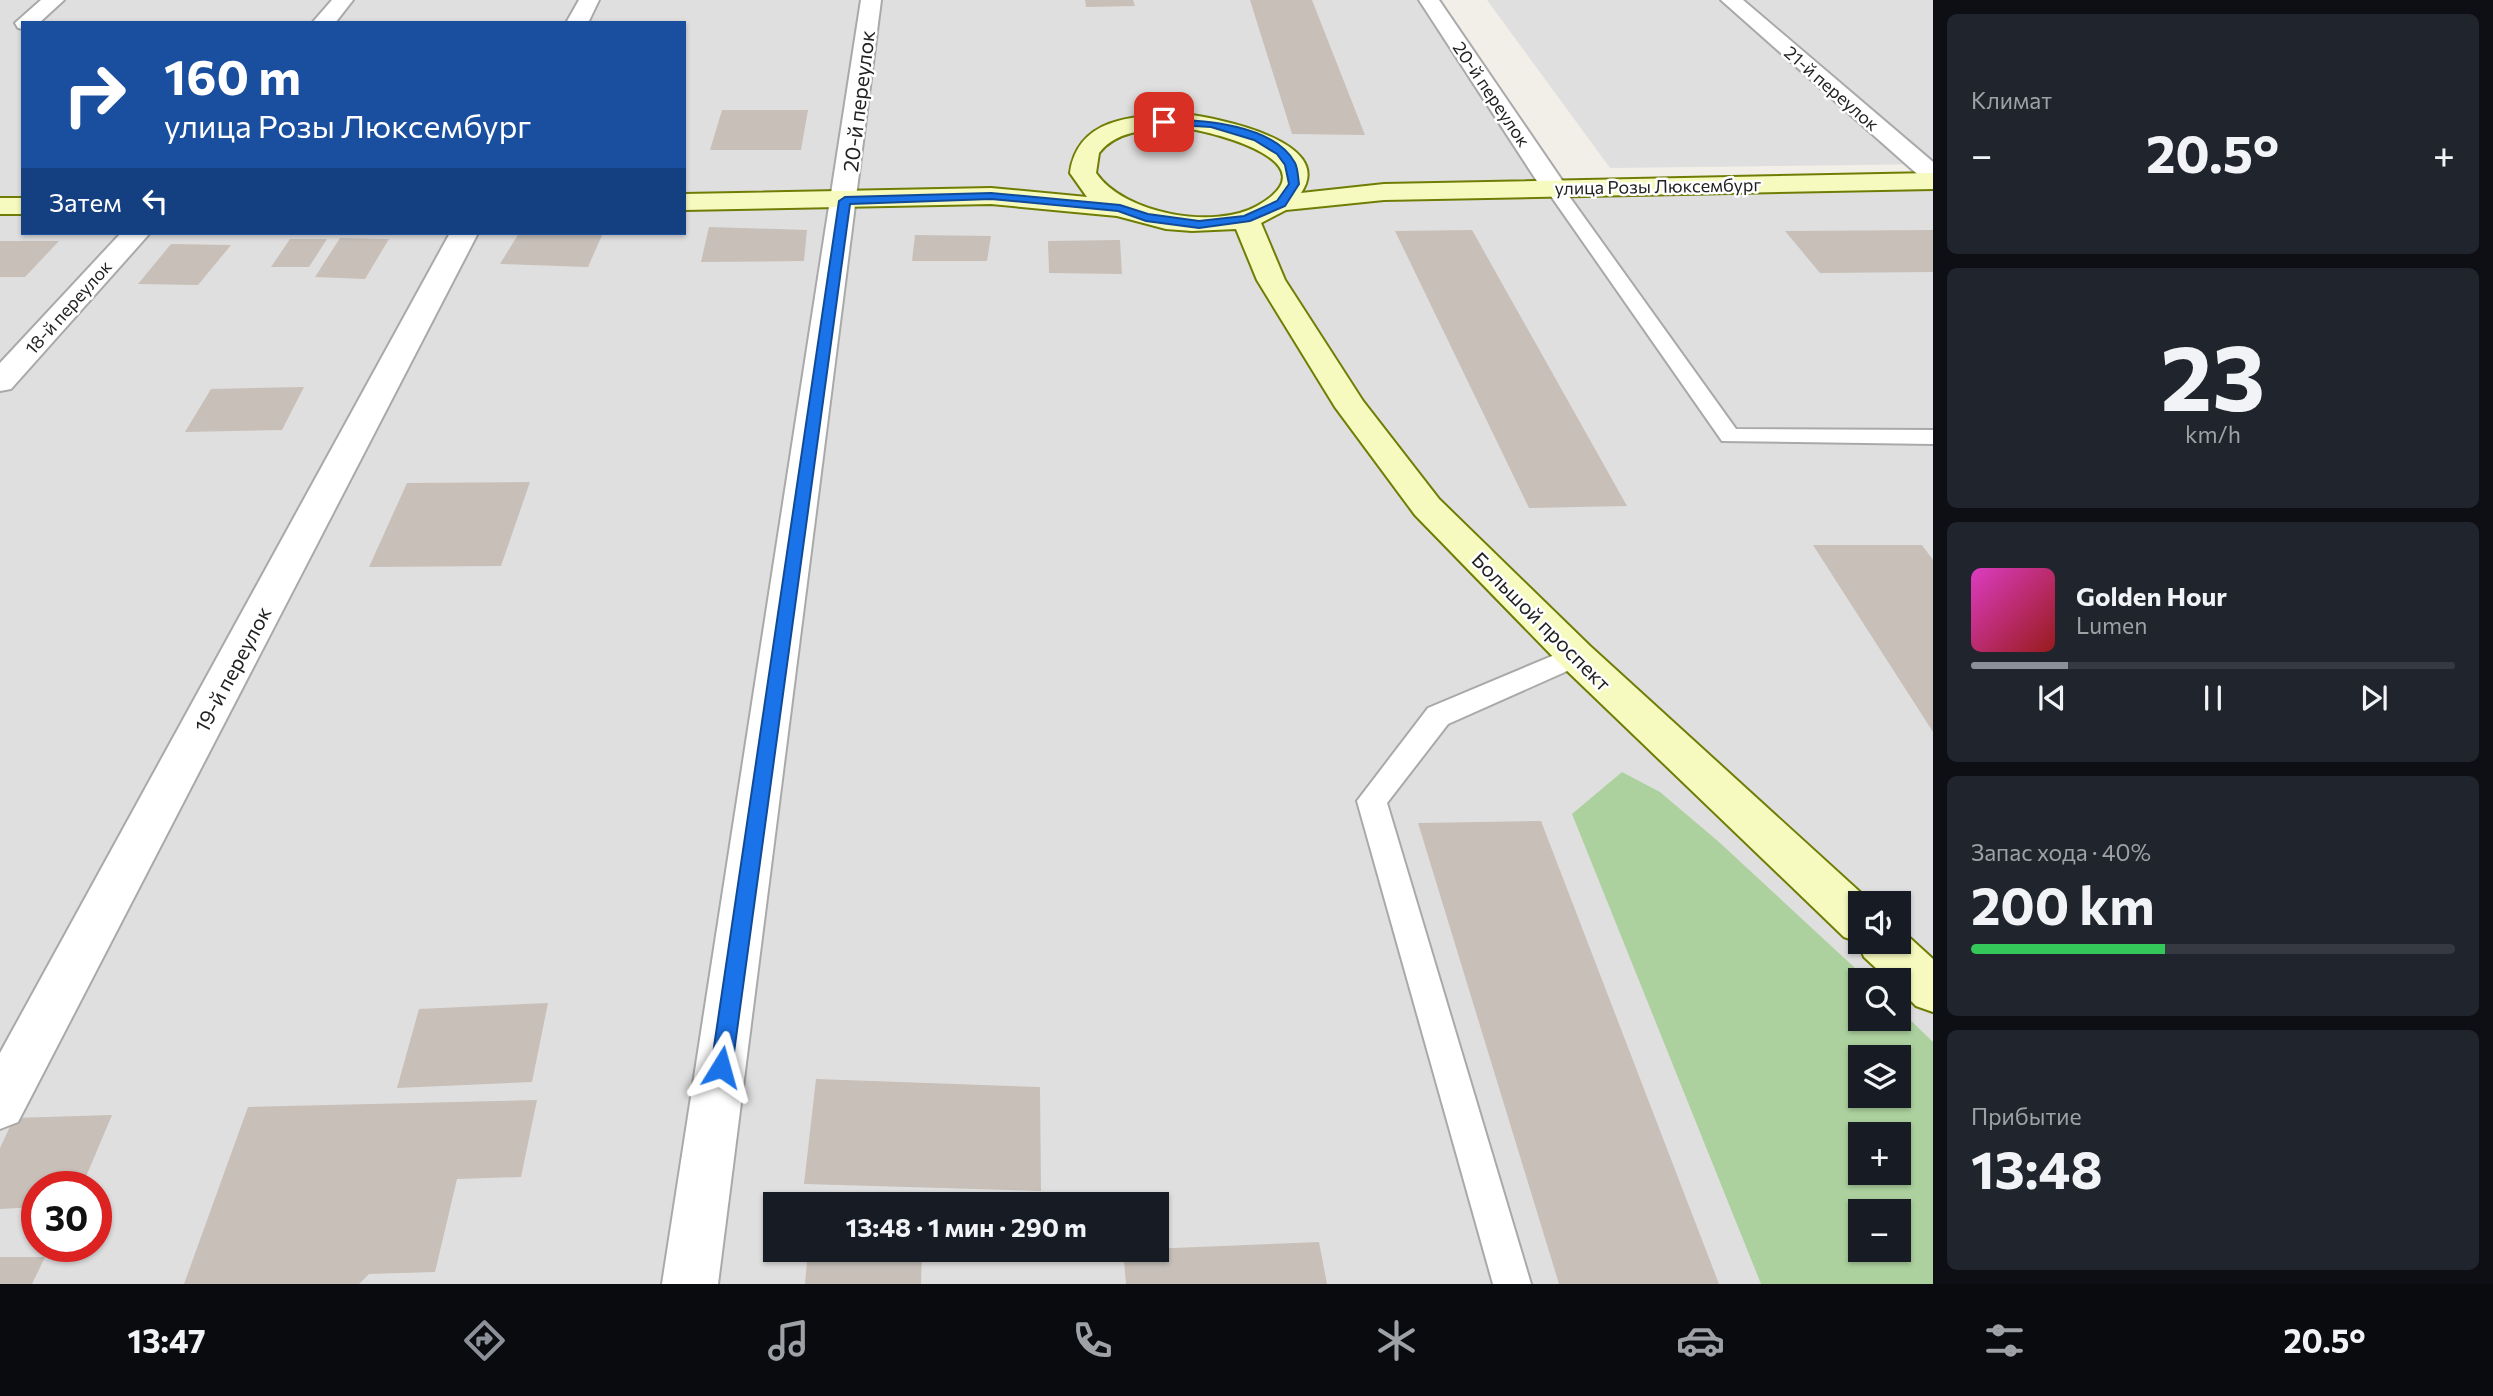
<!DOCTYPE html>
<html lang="ru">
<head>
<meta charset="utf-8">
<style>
	body { margin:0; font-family:Commissioner,sans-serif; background:#20242c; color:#f1f3f6; height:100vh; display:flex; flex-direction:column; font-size:26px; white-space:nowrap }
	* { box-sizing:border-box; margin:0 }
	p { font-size:23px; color:#9ea1a6 }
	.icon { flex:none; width:38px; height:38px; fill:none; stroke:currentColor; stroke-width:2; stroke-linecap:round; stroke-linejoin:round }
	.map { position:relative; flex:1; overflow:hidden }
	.panel { display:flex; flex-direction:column; gap:14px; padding:14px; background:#0d0f14; width:560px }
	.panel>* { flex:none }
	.hud { position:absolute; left:21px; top:21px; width:665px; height:214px; border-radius:0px; box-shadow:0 2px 5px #0004; background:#1a4fa0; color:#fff; overflow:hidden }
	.tools { position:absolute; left:1848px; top:891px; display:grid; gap:14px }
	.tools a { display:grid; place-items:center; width:63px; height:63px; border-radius:0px; background:#171b24; box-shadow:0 2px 5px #0004; font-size:35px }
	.speed { position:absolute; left:21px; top:1171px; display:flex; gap:14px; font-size:35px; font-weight:700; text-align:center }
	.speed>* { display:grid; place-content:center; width:91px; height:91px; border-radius:50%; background:#171b24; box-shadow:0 2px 5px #0004; line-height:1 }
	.speed .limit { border:10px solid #d22; background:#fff; color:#111 }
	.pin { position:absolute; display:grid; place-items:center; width:60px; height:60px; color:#fff; margin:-30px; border-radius:14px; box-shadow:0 4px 10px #0006 }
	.me { position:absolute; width:77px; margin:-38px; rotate:8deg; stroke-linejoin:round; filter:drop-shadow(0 0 5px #0008) }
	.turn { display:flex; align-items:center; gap:24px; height:147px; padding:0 28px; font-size:32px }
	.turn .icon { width:91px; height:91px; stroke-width:2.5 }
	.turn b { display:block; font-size:49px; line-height:60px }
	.then { display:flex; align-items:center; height:66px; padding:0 28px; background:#0003; gap:14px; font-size:26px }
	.big { font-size:52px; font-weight:700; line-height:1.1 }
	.panel .tile { flex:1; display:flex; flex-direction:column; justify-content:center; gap:10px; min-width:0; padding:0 24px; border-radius:10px; background:#20242c }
	.panel .dial { align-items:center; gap:0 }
	.dial b { font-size:91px; line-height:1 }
	.song { display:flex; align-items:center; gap:21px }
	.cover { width:84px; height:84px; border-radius:10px; background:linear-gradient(135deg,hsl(310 70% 55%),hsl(0 70% 35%)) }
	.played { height:7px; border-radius:4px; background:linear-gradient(90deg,#8c9099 20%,#363941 20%) }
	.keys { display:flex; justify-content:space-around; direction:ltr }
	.heat { display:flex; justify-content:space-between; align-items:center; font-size:38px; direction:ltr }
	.charge { height:10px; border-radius:5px; background:linear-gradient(90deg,#34c759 40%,#363941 0) }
	.trip { position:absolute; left:763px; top:1192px; width:406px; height:70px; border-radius:0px; background:#171b24; box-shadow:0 2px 5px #0004; font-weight:700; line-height:70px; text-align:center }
	.dock { display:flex; height:112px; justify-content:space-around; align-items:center; background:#090b0e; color:#9ea1a6 }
	.dock .icon { width:49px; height:49px }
	.dock .current { color:#8c9099 }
	.dock b { font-size:32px; color:#f1f3f6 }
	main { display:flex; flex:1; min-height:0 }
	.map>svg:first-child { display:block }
	.residential { fill:#e0dfdf; fill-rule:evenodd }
	.forest { fill:#add19e; fill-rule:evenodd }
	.building { fill:#c7bfb8 }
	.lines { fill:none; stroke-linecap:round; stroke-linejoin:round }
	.lane-casing { stroke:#a9a9a9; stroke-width:4 }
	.street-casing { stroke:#a9a9a9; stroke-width:4 }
	.secondary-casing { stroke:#707d05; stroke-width:4 }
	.lane { fill:#fff; fill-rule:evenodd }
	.street { fill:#fff; fill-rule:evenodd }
	.secondary { fill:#f7fabf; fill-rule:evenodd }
	.route { fill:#1a73e8; stroke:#114b97; stroke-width:2 }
	.labels { text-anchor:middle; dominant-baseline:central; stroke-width:5; stroke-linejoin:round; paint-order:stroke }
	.far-street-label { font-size:18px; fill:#222; stroke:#fff }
	.street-label { font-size:21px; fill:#222; stroke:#fff }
</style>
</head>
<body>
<main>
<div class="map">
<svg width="1933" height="1284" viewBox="0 0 1933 1284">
	<rect width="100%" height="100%" fill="#f2efe9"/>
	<!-- residential -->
	<g class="residential">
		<path d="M0 0H1429L1555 189 1933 183V1284H0ZM23 23H684V233H23ZM1860 903H1899V942H1860ZM1860 980H1899V1018H1860ZM1860 1057H1899V1096H1860ZM1860 1134H1899V1172H1860ZM37 1186H96V1246H37ZM775 1204H1157V1250H775ZM1860 1211H1899V1250H1860Z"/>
		<path d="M1487 0H1933V164L1610 168Z"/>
	</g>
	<!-- forest -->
	<path class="forest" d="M1622 772 1660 792 1719 842 1868 980H1860V1018H1899V1009L1933 1042V1284H1761L1572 814ZM1860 1057H1899V1096H1860ZM1860 1134H1899V1172H1860ZM1899 1211V1250H1860V1211Z"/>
	<!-- building -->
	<g class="building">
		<path d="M1085 0H1133L1135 6 1086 7Z"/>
		<path d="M1250 0H1312L1365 135 1292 134Z"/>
		<path d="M722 110H808L801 150H710Z"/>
		<path d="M709 227 807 230 804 261 701 262Z"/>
		<path d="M1472 230 1627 506 1529 508 1395 231Z"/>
		<path d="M1933 230V272L1820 273 1785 231Z"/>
		<path d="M519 233H603L588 267 500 264Z"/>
		<path d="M915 235 991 236 987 261H912Z"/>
		<path d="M340 238 389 239 365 279 315 277Z"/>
		<path d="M290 239H327L309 267H271Z"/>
		<path d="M1120 240 1122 274 1049 273 1048 241Z"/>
		<path d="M0 241H59L25 277H0Z"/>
		<path d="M171 244 231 245 198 285 138 284Z"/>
		<path d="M304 387 282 430 185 432 211 389Z"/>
		<path d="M530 482 501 566 369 567 407 483Z"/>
		<path d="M1813 545H1922L1933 560V732Z"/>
		<path d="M1541 821 1719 1284H1559L1418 823Z"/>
		<path d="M548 1003 532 1082 397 1088 419 1009Z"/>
		<path d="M816 1079 1040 1087 1041 1191 804 1184Z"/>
		<path d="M537 1100 521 1177 457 1179 435 1272 369 1274 359 1284H184L248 1107Z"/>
		<path d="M112 1115 82 1186H37V1207L0 1209V1148L14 1118Z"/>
		<path d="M813 1195 924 1197V1204H812Z"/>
		<path d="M1319 1242 1327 1284H1126L1123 1250Z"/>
		<path d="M808 1250H922L921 1284H805Z"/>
		<path d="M0 1257H45L32 1284H0Z"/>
	</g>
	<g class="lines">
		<defs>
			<g id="lane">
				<path d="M1555 184 1561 185 1736 429 1933 430V444L1722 441 1546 189Z"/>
				<path d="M1576 646 1585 649 1589 656 1585 663 1448 724 1387 803 1531 1284H1493L1357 801 1428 708Z"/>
			</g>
			<g id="street">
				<path d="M41 0H64L39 23H23V29L18 28 15 23Z"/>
				<path d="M332 0H353L335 23H312Z"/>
				<path d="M579 0H599L588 23H566Z"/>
				<path d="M861 0H881L718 1284H662Z"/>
				<path d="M1419 0H1439L1568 189 1564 195H1546Z"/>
				<path d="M1721 0H1743L1933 162V183L1924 180Z"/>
				<path d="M121 233H150L11 389 0 391V363Z"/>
				<path d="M450 233H478L18 1122 0 1129V1053Z"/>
			</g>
			<g id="secondary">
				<path d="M1185 114C1216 118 1337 141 1301 193L1384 184 1933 173V189L1384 200 1286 210 1261 223 1285 280 1363 401 1439 499 1590 646 1872 903H1860V942H1899V928L1933 959V1012L1916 1006 1899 989V980H1889L1864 957 1858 942 1844 937 1562 666 1415 515 1335 407 1257 280 1236 229 1192 231 1166 229 1117 216 991 204 684 210V194L991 188 1087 197 1070 173C1078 115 1138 116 1185 114ZM1185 128C1218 133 1334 163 1257 206 1214 230 1124 214 1096 173L1099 153C1119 127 1155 130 1185 128Z"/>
				<rect x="0" y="198" width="23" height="16"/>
			</g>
		</defs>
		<!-- lane casing -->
		<use href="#lane" class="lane-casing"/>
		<!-- street casing -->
		<use href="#street" class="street-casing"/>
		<!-- secondary casing -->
		<use href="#secondary" class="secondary-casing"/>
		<!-- lane -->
		<use href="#lane" class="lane"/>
		<!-- street -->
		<use href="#street" class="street"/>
		<!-- secondary -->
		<use href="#secondary" class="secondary"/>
	</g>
	<!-- route -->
	<path class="route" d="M1164 119C1202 120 1274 124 1295 163 1298 169 1298 178 1299 184L1285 206 1250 221 1199 228 1146 221 1118 211 991 199 850 204 732 1067 729 1074 721 1077 714 1074 711 1067 839 201 845 197 991 193 1120 205 1148 214 1199 221 1244 216 1277 201 1289 184 1285 165 1277 154 1254 140 1211 127 1161 124Z"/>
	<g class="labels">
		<!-- far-street labels -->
		<g class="far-street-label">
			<text transform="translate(1832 88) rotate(41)">21-й переулок</text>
			<text transform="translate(1492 94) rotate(56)">20-й переулок</text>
			<text transform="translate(1658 186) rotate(-1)">улица Розы Люксембург</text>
			<text transform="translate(68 307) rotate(-48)">18-й переулок</text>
		</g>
		<!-- street labels -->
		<g class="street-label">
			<text transform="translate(858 101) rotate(-83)">20-й переулок</text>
			<text transform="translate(1542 621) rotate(45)">Большой проспект</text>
			<text transform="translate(232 669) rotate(-62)">19-й переулок</text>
		</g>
	</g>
</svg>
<div class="tools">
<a><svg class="icon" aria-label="sound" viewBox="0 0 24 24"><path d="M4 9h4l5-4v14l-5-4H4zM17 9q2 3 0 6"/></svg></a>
<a><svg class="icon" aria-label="search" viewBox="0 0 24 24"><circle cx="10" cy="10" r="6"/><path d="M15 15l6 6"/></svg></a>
<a><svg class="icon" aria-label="layers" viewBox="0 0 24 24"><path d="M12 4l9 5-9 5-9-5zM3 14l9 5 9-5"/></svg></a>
<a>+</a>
<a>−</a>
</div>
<div class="speed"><div class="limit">30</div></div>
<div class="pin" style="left:1164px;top:122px;background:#d93025"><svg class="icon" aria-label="arrive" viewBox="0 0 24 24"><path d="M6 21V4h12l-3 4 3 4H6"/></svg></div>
<svg class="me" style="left:721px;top:1067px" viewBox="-20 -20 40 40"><path d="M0-17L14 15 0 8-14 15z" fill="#1a73e8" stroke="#fff" stroke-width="4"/></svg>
<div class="trip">13:48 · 1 мин · 290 m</div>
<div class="hud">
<div class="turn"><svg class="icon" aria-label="right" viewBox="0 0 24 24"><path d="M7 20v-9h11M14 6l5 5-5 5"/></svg><div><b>160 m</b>улица Розы Люксембург</div></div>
<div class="then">Затем<svg class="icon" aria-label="left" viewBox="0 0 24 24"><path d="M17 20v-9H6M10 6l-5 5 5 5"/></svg></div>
</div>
</div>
<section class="panel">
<div class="tile"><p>Климат</p>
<div class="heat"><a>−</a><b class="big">20.5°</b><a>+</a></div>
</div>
<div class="tile dial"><b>23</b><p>km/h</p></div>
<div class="tile">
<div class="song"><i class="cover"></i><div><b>Golden Hour</b><p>Lumen</p></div></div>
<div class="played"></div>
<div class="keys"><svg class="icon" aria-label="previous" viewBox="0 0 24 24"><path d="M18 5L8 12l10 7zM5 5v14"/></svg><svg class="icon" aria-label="pause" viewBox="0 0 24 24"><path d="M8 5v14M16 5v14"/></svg><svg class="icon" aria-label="next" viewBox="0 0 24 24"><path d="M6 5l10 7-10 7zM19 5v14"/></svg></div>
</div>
<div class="tile"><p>Запас хода · 40%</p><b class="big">200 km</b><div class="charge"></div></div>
<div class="tile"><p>Прибытие</p><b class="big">13:48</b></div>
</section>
</main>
<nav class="dock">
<b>13:47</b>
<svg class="icon current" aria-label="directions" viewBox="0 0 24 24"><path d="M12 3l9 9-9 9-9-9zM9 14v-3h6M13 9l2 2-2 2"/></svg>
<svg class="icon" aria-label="music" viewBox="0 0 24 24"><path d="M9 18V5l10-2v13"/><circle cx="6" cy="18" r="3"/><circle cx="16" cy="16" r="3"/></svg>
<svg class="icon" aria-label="phone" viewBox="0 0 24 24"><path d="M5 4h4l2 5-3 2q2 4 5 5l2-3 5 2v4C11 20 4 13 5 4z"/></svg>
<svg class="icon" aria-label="climate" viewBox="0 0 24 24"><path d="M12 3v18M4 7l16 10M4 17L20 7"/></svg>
<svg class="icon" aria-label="car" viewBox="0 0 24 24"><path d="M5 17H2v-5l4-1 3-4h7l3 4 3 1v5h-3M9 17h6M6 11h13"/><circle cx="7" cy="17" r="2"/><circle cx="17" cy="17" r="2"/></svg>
<svg class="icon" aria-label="filters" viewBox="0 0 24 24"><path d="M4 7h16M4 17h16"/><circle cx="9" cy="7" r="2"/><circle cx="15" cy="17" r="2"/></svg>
<b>20.5°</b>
</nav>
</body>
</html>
